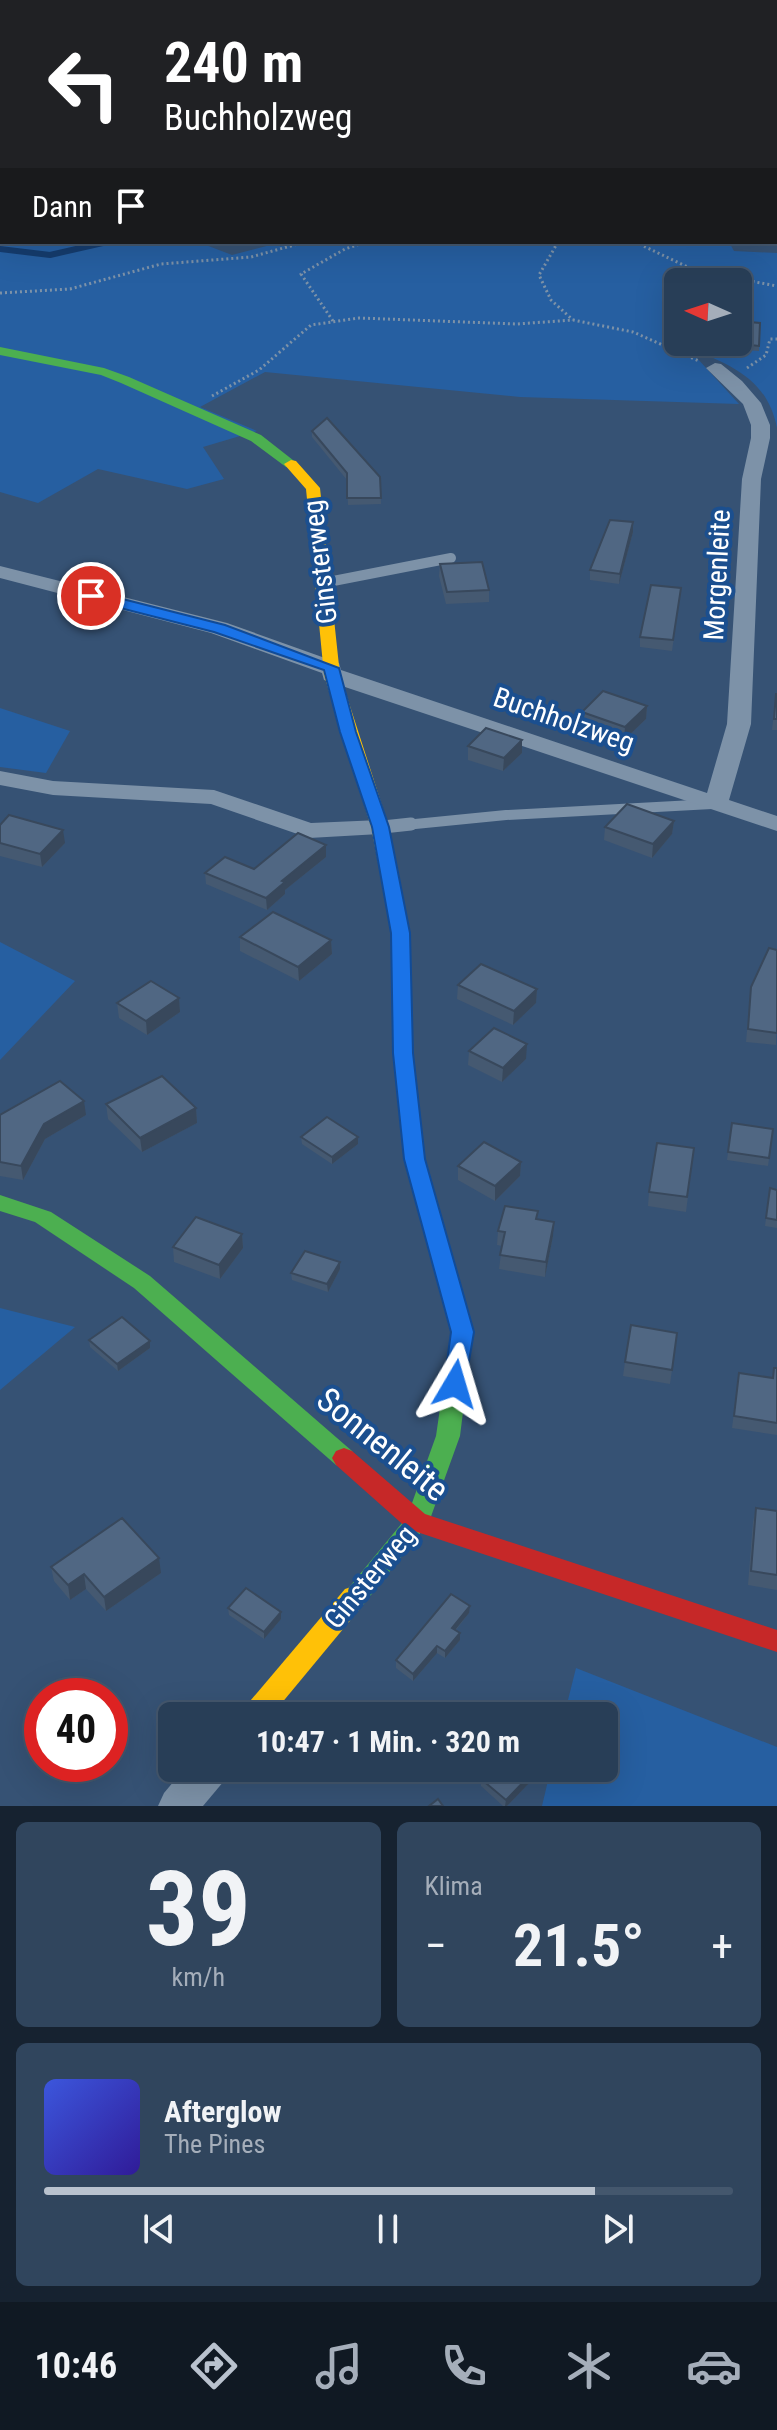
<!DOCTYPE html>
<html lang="de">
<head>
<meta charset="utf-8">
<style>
	body { margin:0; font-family:"Roboto Condensed",sans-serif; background:#30455d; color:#f1f3f6; height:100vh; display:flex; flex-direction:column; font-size:30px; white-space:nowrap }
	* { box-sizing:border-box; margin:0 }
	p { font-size:26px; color:#a5aeba }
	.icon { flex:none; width:44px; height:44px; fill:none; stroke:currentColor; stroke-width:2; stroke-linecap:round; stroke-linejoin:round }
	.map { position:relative; height:1806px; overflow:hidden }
	.details { display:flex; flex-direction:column; gap:16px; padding:16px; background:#162230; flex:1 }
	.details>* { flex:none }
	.banner { position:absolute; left:0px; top:0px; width:778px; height:244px; box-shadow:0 8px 32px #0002,0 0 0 2px #44576d; background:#202124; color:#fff; overflow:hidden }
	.needle { width:52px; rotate:273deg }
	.controls { position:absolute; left:664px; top:268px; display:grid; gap:16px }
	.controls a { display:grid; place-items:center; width:88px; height:88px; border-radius:12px; background:#283e57; box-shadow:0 8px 32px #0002,0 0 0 2px #44576d; font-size:40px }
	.speed { position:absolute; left:24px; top:1678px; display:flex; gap:16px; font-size:40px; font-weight:700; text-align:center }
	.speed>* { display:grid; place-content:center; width:104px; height:104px; border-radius:50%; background:#283e57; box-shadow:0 8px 32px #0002,0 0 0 2px #44576d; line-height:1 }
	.speed .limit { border:12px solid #d22; background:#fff; color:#111 }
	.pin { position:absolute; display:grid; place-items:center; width:68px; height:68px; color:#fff; margin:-34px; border:4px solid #fff; border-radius:50%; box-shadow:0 2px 8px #0007 }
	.me { position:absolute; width:88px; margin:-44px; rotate:7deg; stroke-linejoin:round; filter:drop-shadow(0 0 6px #0008) }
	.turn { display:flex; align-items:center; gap:28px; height:168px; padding:0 32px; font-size:36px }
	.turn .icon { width:104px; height:104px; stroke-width:2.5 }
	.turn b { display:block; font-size:56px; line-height:68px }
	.then { display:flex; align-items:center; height:76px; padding:0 32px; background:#0003; gap:16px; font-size:30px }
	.big { font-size:60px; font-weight:700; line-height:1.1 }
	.details .widget { flex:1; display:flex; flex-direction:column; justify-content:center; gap:12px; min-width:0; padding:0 28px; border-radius:12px; background:#30455d }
	.details .dial { align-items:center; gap:0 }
	.dial b { font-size:104px; line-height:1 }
	.song { display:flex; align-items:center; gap:24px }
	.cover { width:96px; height:96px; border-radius:12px; background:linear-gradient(135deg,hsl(230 70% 55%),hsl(250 70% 35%)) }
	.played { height:8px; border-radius:4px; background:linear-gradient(90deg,#b9c2ce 80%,#44576d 80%) }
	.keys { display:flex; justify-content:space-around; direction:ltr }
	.heat { display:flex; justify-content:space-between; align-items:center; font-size:44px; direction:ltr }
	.details .tiles { flex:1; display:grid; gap:16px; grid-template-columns:1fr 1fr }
	.widget:last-child { grid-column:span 2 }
	.trip { position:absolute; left:158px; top:1702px; width:460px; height:80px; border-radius:12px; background:#283e57; box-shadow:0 8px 32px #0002,0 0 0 2px #44576d; font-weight:700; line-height:80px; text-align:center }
	.dock { display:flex; height:128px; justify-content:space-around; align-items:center; background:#101923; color:#a5aeba }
	.dock .icon { width:56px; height:56px }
	.dock .active { color:#b9c2ce }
	.dock b { font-size:36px; color:#f1f3f6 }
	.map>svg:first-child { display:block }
	.green { fill:#265fa1; fill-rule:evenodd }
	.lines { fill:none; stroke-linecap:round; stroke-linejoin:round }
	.stream-far1 { stroke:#153c6e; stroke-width:5 }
	.stream { stroke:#153c6e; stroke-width:6 }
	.path { stroke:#7d92a8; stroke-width:3; stroke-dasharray:2 3; stroke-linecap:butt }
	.lane-far1 { stroke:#7d92a8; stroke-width:10 }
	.lane { stroke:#7d92a8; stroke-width:13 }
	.street { fill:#7d92a8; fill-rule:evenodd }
	.fast { fill:#4caf50; fill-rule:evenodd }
	.slow { fill:#ffc107; fill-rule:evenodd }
	.jam { fill:#c62828; fill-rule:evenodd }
	.wall { fill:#455971 }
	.shaded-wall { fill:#38485c }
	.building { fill:#506783; stroke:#38485c; stroke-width:2 }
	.route { fill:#1a73e8; stroke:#114b97; stroke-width:2 }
	.labels { text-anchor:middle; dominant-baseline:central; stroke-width:8; stroke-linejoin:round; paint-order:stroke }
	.street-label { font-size:28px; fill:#fff; stroke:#1b4f8f }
	.near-street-label { font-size:34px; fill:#fff; stroke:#1b4f8f }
</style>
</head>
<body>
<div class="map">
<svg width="777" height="1806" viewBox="0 0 777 1806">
	<rect width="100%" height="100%" fill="#365274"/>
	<!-- green -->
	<g class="green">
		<path d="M0 237 2 242H198L232 255 282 242H729L734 251 777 253V428C767 377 729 365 686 346L739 404 520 397 265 372 200 407 257 431 203 447 224 479 187 489 98 469 38 503 0 492ZM678 282H738V342H678Z"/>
		<path d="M0 708 70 731 46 773 0 767Z"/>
		<path d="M0 942 75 981 0 1060Z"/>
		<path d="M0 1308 75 1327 0 1390Z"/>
		<path d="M576 1668 777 1747V1806H542L551 1768H604V1716H564Z"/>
	</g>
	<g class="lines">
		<!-- stream-far1 -->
		<path class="stream-far1" d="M310 0 314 2"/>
		<!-- stream -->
		<path class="stream" d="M0 249 50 255 107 242"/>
		<!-- path -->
		<g class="path">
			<path d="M703 0 706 2"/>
			<path d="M558 242 539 275 551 300 573 320"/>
			<path d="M635 242 696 271 777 286"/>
			<path d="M0 293 70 289 161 264 251 257 305 242"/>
			<path d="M333 321 301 274 345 249 366 242"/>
			<path d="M747 368 766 355 770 339H777"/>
			<path d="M212 396 259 370 311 325 359 318 517 324 573 320 633 332 699 361"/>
		</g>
		<!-- lane-far1 -->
		<g class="lane-far1">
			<path d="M323 583 451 558"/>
			<path d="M395 826 506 815 712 804"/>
		</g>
		<!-- lane -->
		<path class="lane" d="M383 827 411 824"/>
		<!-- street -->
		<g class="street">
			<path d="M267 0H279L280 2H268Z"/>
			<path d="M715 363 721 364 742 381 761 403 770 425V438L761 479 751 724 729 800 777 816V831L324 680 322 673 211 633 0 578V566L227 623 339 663 341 670 707 793 727 724 742 479 751 438V425L743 404 706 368Z"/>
			<path d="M0 771 53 781 214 790 311 823 380 820 389 822 392 827 389 832 380 834 309 838 211 804 53 795 0 785Z"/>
			<path d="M185 1768H230L224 1781 203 1806H158L164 1793Z"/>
		</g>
		<!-- fast -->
		<g class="fast">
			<rect x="0" y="204" width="2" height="6"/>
			<path d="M0 347 104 368 129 377 261 435 298 464 291 468 286 467 251 441 121 383 101 375 0 355Z"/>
			<path d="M409 1099 416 1101 419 1106 425 1159 473 1332 460 1436 429 1522 363 1605 354 1608 345 1605 341 1597 407 1517 436 1436 451 1332 405 1159 399 1106 402 1101Z"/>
			<path d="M0 1195 51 1212 150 1276 352 1451 356 1458 352 1465 344 1468 336 1465 134 1288 35 1222 0 1211Z"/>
		</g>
		<!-- slow -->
		<g class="slow">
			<rect x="776" y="141" width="1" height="6"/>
			<path d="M291 460 296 461 320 488 340 675 389 827 410 933 413 1053 419 1106 416 1111H402L399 1106 393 1053 392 933 371 827 324 675 306 489 284 464Z"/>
			<path d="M354 1586 363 1589 367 1597 363 1605 271 1716H241L245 1707 345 1589Z"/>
		</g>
		<!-- jam -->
		<path class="jam" d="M344 1448 352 1451 425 1514 777 1630V1652L408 1529 336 1465 332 1458 336 1451Z"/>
	</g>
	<!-- wall -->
	<g class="wall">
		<path d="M760 323 759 351 732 349 733 342Z"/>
		<path d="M312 431 380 477 381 504 348 505 347 480 312 437Z"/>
		<path d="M633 522V532L619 584 590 580V570Z"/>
		<path d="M440 564 489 590V602L446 604 439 576Z"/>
		<path d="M681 588 672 651 640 647V637Z"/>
		<path d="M776 694H777V730H772Z"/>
		<path d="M647 706 646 719 624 740 581 725 582 712Z"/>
		<path d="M522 740V753L503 771 468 760V746Z"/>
		<path d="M674 821 672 834 652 858 604 840 605 827Z"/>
		<path d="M0 825 65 843 42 867 0 856Z"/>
		<path d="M326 857 285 890V894L267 910 206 884 205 873 254 869Z"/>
		<path d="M240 937 331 940 332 954 299 981 240 951Z"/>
		<path d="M777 950 776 1045 746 1042 751 987Z"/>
		<path d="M458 985 537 989 536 1003 513 1025 457 999Z"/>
		<path d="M179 998 180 1012 147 1035 119 1018 117 1003Z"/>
		<path d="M469 1051 526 1059 502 1082 468 1065Z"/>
		<path d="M106 1104 196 1108 197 1123 142 1152 108 1119Z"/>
		<path d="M0 1115H86L45 1139 23 1180 0 1176Z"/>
		<path d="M732 1123 773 1129 768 1166 727 1160Z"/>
		<path d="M301 1137 358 1144 332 1164 302 1144Z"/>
		<path d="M694 1148 686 1212 648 1206 649 1192Z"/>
		<path d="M521 1162 520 1176 495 1201 458 1180V1166Z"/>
		<path d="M770 1188 777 1190V1228L765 1226Z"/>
		<path d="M537 1219 553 1236 545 1277 499 1269 502 1246 497 1245 498 1231Z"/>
		<path d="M242 1234 243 1248 220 1279 174 1262 173 1247Z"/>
		<path d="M340 1269 328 1292 292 1280 291 1273Z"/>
		<path d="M677 1333 670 1384 623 1376 625 1362Z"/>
		<path d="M89 1340 150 1348 118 1371 90 1347Z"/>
		<path d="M777 1368V1435L732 1428 739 1373 772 1378Z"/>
		<path d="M756 1508 777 1511V1590L748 1585 753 1522Z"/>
		<path d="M51 1567 161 1573 106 1611 86 1589 70 1600 54 1581Z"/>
		<path d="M470 1606 469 1613 456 1630 460 1640 445 1658 437 1653 413 1681 396 1668V1660Z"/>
		<path d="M228 1608 281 1612V1619L264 1639 229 1615Z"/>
		<path d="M533 1772 532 1780 507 1806H503L481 1786V1779Z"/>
	</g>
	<!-- shaded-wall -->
	<g class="shaded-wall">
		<path d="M633 522V532L619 584 620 574Z"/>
		<path d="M647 706 646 719 624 740 625 727Z"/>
		<path d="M522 740V753L503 771 504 758Z"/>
		<path d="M674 821 672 834 652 858 653 844Z"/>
		<path d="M63 830 65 843 42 867 40 854Z"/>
		<path d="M326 845V857L285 890V894L267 910 266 898 282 881Z"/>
		<path d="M331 940 332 954 299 981 298 967Z"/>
		<path d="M537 989 536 1003 513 1025 514 1011Z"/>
		<path d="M179 998 180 1012 147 1035 146 1021Z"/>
		<path d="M527 1044 526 1059 502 1082 503 1068Z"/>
		<path d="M84 1101 86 1115 45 1139 23 1180 21 1166 44 1124Z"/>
		<path d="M196 1108 197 1123 142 1152 140 1138Z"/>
		<path d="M358 1137V1144L332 1164V1157Z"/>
		<path d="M521 1162 520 1176 495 1201V1186Z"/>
		<path d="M554 1222 553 1236 545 1277 546 1262Z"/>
		<path d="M242 1234 243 1248 220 1279 219 1265Z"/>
		<path d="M340 1262V1269L328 1292 327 1284Z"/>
		<path d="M150 1341V1348L118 1371 117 1364Z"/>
		<path d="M159 1558 161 1573 106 1611 104 1597Z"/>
		<path d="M84 1574 86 1589 70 1600 68 1585Z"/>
		<path d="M470 1606 469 1613 451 1635 452 1628Z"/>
		<path d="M281 1612V1619L264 1639V1632Z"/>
		<path d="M460 1633V1640L445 1658V1651Z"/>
		<path d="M437 1646V1653L413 1681V1674Z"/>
		<path d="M533 1772 532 1780 507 1806H505L506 1800Z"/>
	</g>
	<!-- building -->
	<g class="building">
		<path d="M0 0H64L60 2H2V60L0 59Z"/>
		<path d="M562 0H667L662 2H559Z"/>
		<path d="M738 321 760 323 759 346 733 343V342H738Z"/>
		<path d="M327 418 380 477 381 498H347V473L312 431Z"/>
		<path d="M610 520 633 522 620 574 590 570Z"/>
		<path d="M482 562 489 590 447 592 440 564Z"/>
		<path d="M651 585 681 588 673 640 640 637Z"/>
		<path d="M603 691 647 706 625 727 582 712Z"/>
		<path d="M776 694H777V719H774Z"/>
		<path d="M486 728 522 740 504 758 468 746Z"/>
		<path d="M627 804 674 821 653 844 605 827Z"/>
		<path d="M9 815 63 830 40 854 0 843V825Z"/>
		<path d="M298 833 326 845 282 881 285 882 266 898 205 873 225 857 254 869Z"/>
		<path d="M273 912 331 940 298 967 240 937Z"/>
		<path d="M769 948 777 950V1033L748 1029 751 987Z"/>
		<path d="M481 964 537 989 514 1011 458 985Z"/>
		<path d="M151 981 179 998 146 1021 117 1003Z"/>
		<path d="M494 1028 527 1044 503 1068 469 1051Z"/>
		<path d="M162 1076 196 1108 140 1138 106 1104Z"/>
		<path d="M60 1081 84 1101 44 1124 21 1166 0 1162V1115Z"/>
		<path d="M327 1117 358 1137 332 1157 301 1137Z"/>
		<path d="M732 1123 773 1129 769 1158 728 1152Z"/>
		<path d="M484 1142 521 1162 495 1186 458 1166Z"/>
		<path d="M657 1143 694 1148 687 1197 649 1192Z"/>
		<path d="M770 1188 777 1190V1220L766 1218Z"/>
		<path d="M505 1206 538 1211 536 1219 554 1222 546 1262 500 1255 505 1232 498 1231Z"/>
		<path d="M196 1217 242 1234 219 1265 173 1247Z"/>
		<path d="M305 1251 340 1262 327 1284 291 1273Z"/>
		<path d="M122 1317 150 1341 117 1364 89 1340Z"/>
		<path d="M631 1325 677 1333 672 1370 625 1362Z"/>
		<path d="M774 1368H777V1423L734 1416 739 1373 773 1378Z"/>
		<path d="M756 1508 777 1511V1575L751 1571Z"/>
		<path d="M122 1518 159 1558 104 1597 84 1574 68 1585 51 1567Z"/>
		<path d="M246 1588 281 1612 264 1632 228 1608Z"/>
		<path d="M451 1594 470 1606 452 1628 460 1633 445 1651 437 1646 413 1674 396 1660Z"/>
		<path d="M492 1768H527L533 1772 506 1800 481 1779Z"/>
		<path d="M438 1799 443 1806H429Z"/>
	</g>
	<!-- route -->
	<path class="route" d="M91 591 225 625 339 668 356 732 389 827 410 933 413 1053 425 1159 474 1332 464 1390 455 1393 447 1390 444 1384 451 1332 404 1159 393 1053 391 933 372 827 340 732 324 670 214 632 85 599V593Z"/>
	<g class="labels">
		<!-- street labels -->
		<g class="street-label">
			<text transform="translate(320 562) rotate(-97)">Ginsterweg</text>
			<text transform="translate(717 575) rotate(-87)">Morgenleite</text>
			<text transform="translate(564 720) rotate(19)">Buchholzweg</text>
			<text transform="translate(370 1577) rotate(-50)">Ginsterweg</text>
		</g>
		<!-- near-street labels -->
		<g class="near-street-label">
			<text transform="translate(383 1444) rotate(39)">Sonnenleite</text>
		</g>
	</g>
</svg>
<div class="controls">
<a><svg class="needle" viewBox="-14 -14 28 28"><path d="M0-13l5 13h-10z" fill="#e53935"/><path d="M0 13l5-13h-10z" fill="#a5aeba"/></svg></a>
</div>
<div class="speed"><div class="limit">40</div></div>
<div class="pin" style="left:91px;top:596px;background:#d93025"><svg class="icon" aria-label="arrive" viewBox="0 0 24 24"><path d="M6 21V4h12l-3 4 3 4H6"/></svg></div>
<svg class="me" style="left:455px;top:1384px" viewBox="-20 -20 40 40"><path d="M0-17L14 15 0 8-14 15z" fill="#1a73e8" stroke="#fff" stroke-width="4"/></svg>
<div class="trip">10:47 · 1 Min. · 320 m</div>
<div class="banner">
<div class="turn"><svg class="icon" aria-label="left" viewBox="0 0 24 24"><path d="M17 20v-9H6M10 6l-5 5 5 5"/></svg><div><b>240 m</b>Buchholzweg</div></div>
<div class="then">Dann<svg class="icon" aria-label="arrive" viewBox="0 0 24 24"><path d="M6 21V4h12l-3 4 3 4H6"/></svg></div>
</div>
</div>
<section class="details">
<div class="tiles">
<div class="widget dial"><b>39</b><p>km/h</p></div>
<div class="widget"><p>Klima</p>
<div class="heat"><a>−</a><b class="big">21.5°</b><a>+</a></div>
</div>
<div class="widget">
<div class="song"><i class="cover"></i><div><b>Afterglow</b><p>The Pines</p></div></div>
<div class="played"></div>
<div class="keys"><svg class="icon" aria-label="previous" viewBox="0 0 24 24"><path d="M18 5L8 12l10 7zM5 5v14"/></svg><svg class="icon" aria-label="pause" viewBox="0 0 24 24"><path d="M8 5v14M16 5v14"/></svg><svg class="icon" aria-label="next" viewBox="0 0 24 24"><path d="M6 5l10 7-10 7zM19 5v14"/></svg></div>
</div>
</div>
</section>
<nav class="dock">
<b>10:46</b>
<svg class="icon active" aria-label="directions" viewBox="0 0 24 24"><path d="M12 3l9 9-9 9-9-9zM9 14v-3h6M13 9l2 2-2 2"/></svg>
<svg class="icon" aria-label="music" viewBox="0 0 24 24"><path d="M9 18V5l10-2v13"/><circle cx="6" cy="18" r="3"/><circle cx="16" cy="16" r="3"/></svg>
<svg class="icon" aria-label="phone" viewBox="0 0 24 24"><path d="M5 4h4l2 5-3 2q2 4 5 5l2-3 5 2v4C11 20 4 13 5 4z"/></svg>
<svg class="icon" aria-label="climate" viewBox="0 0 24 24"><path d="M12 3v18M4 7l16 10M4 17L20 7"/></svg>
<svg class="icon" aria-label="car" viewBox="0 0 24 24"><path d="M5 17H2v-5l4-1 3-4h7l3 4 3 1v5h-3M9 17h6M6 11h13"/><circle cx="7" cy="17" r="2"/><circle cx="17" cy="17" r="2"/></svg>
</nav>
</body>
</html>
